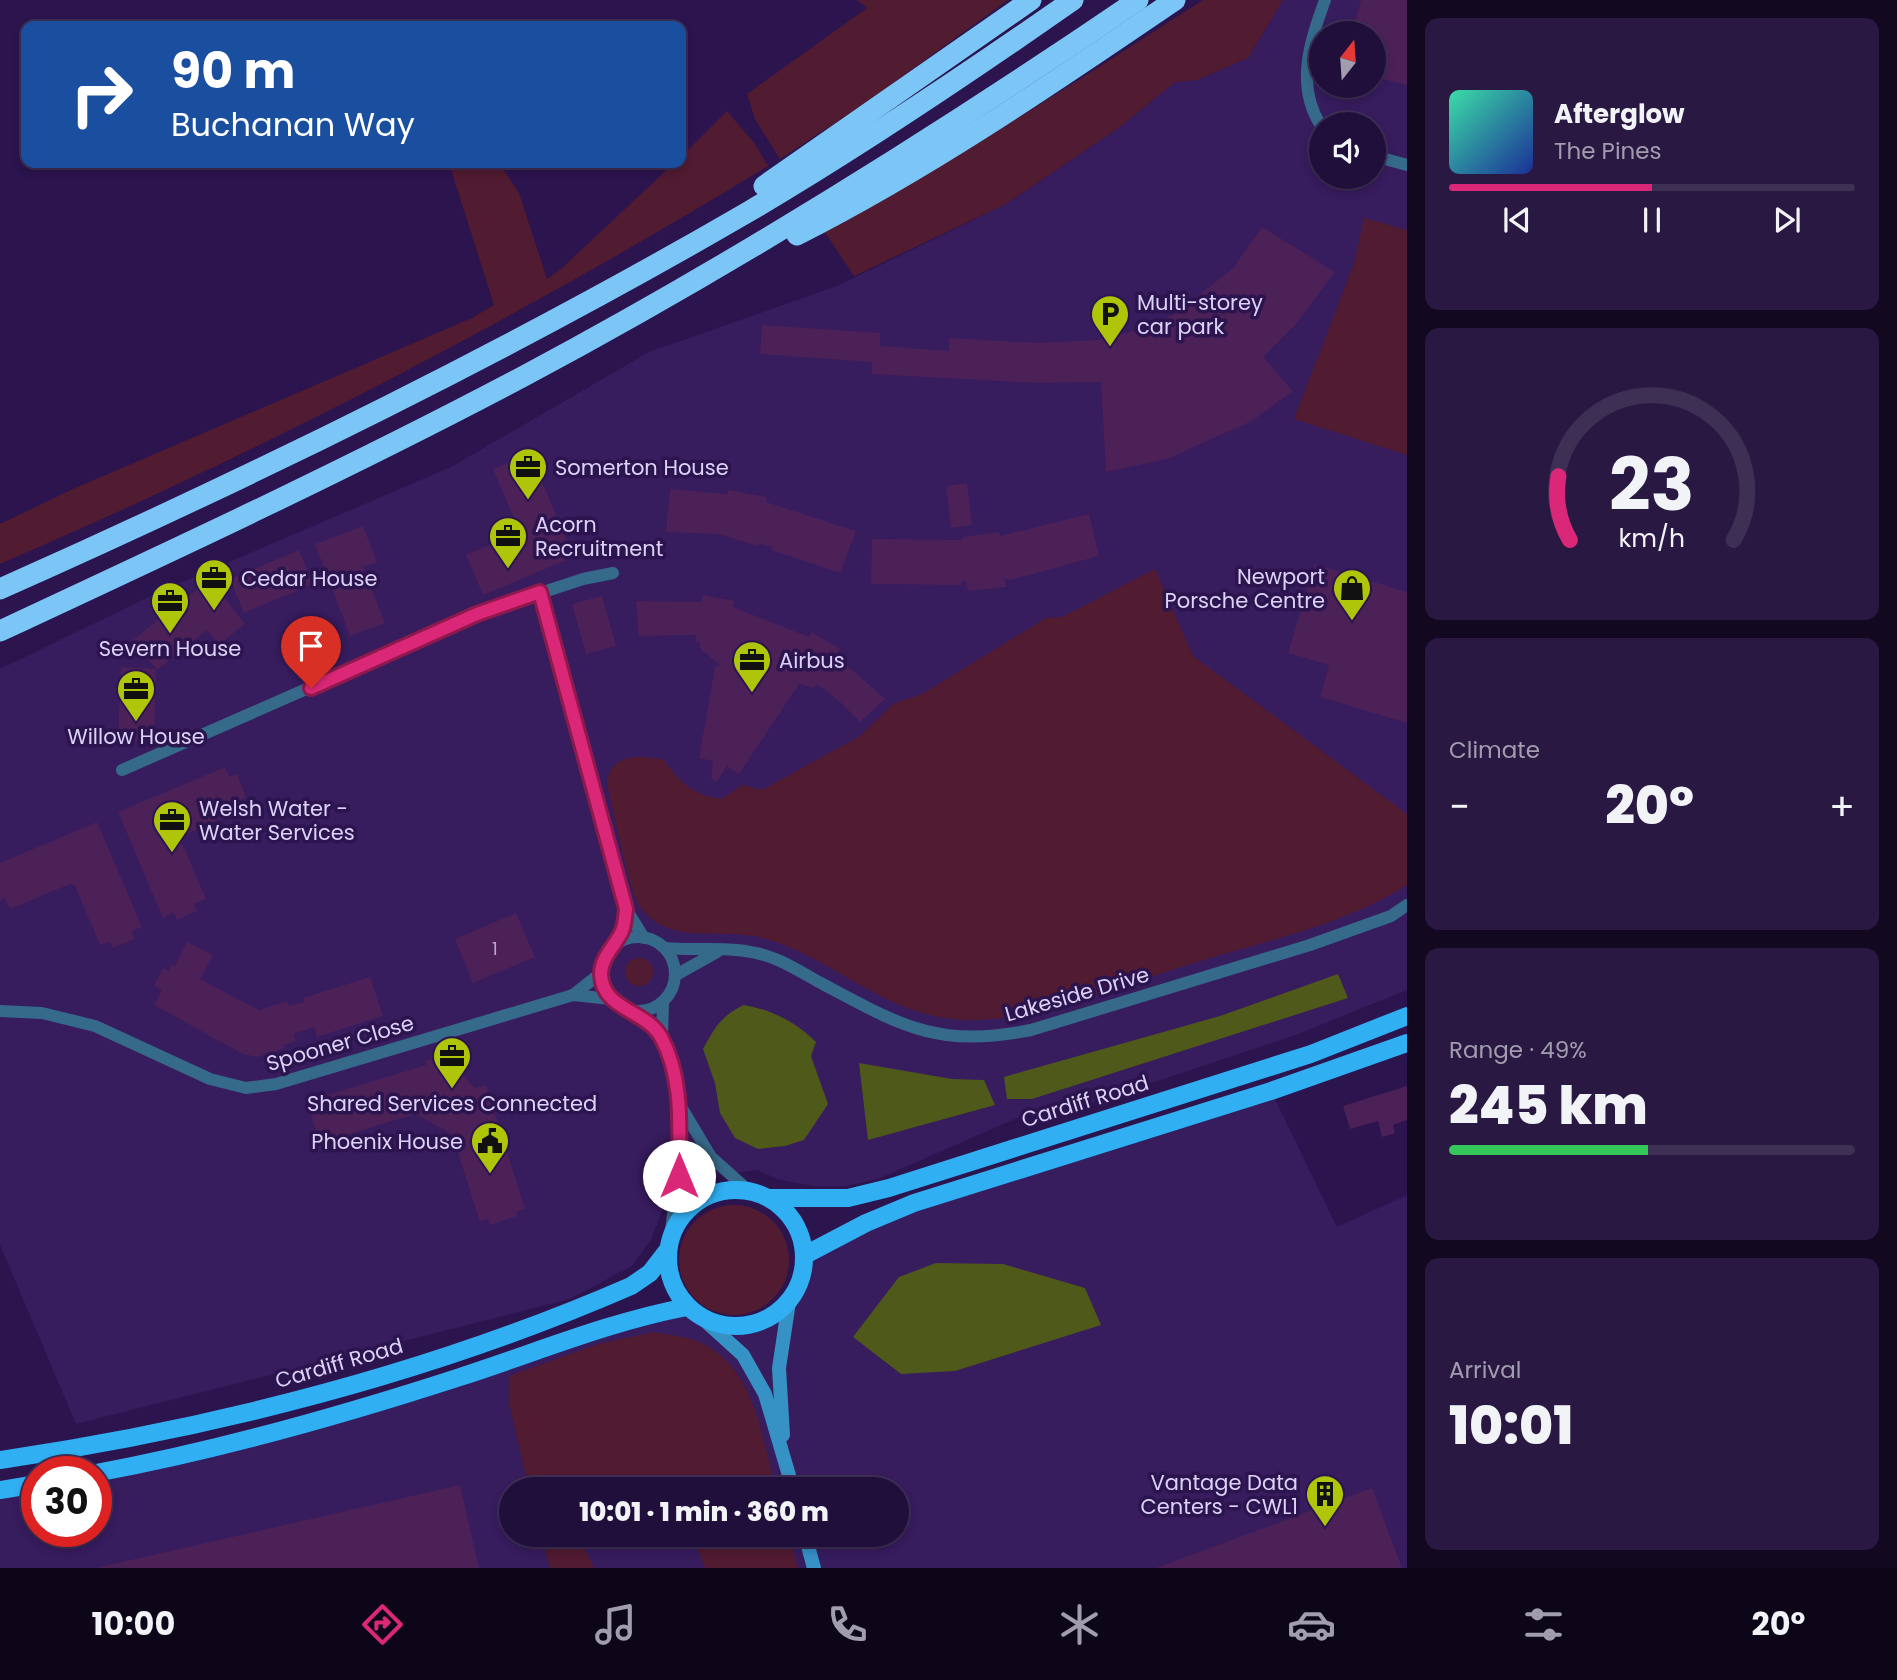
<!DOCTYPE html>
<html lang="en">
<head>
<meta charset="utf-8">
<style>
	body { margin:0; font-family:Poppins,sans-serif; background:#291842; color:#f1f3f6; height:100vh; display:flex; flex-direction:column; font-size:26px; white-space:nowrap }
	* { box-sizing:border-box; margin:0 }
	p { font-size:23px; color:#a29caf }
	.icon { flex:none; width:38px; height:38px; fill:none; stroke:currentColor; stroke-width:2; stroke-linecap:round; stroke-linejoin:round }
	.map { position:relative; flex:1; overflow:hidden }
	.drawer { display:flex; flex-direction:column; gap:18px; padding:18px; background:#120820; width:490px }
	.drawer>* { flex:none }
	.top-card { position:absolute; left:21px; top:21px; width:665px; height:147px; border-radius:14px; box-shadow:0 4px 10px #0003,0 0 0 2px #3e2f55; background:#1a4fa0; color:#fff; overflow:hidden }
	.needle { width:46px; rotate:17deg }
	.controls { position:absolute; left:1309px; top:21px; display:grid; gap:14px }
	.controls a { display:grid; place-items:center; width:77px; height:77px; border-radius:50%; background:#210f3b; box-shadow:0 4px 10px #0003,0 0 0 2px #3e2f55; font-size:35px }
	.speed { position:absolute; left:21px; top:1456px; display:flex; gap:14px; font-size:35px; font-weight:700; text-align:center }
	.speed>* { display:grid; place-content:center; width:91px; height:91px; border-radius:50%; background:#210f3b; box-shadow:0 4px 10px #0003,0 0 0 2px #3e2f55; line-height:1 }
	.speed .limit { border:10px solid #d22; background:#fff; color:#111 }
	.pin { position:absolute; display:grid; place-items:center; width:60px; height:60px; color:#fff; margin:-72px -30px; border-radius:50% 50% 50% 0; rotate:-45deg; box-shadow:0 0 7px #0007 }
	.pin .icon { rotate:45deg }
	.me { position:absolute; width:77px; margin:-38px; rotate:0deg; stroke-linejoin:round; filter:drop-shadow(0 0 5px #0008) }
	.turn { display:flex; align-items:center; gap:24px; height:147px; padding:0 35px; font-size:32px }
	.turn .icon { width:91px; height:91px; stroke-width:2.5 }
	.turn b { display:block; font-size:49px; line-height:60px }
	.big { font-size:52px; font-weight:800; line-height:1.1 }
	.drawer .widget { flex:1; display:flex; flex-direction:column; justify-content:center; gap:10px; min-width:0; padding:0 24px; border-radius:14px; background:#291842 }
	.drawer .dial { align-items:center; gap:0 }
	.dial svg { height:182px; overflow:visible; fill:none; stroke:#3e2f55; stroke-width:7; stroke-linecap:round; text-anchor:middle }
	.dial text { fill:#f1f3f6; stroke:none }
	.song { display:flex; align-items:center; gap:21px }
	.cover { width:84px; height:84px; border-radius:10px; background:linear-gradient(135deg,hsl(160 70% 55%),hsl(230 70% 35%)) }
	.played { height:7px; border-radius:4px; background:linear-gradient(90deg,#db2777 50%,#3e2f55 50%) }
	.keys { display:flex; justify-content:space-around; direction:ltr }
	.heat { display:flex; justify-content:space-between; align-items:center; font-size:38px; direction:ltr }
	.charge { height:10px; border-radius:5px; background:linear-gradient(90deg,#34c759 49%,#3e2f55 0) }
	.trip { position:absolute; left:499px; top:1477px; width:410px; height:70px; border-radius:35px; background:#210f3b; box-shadow:0 4px 10px #0003,0 0 0 2px #3e2f55; font-weight:800; line-height:70px; text-align:center }
	.tab-bar { display:flex; height:112px; justify-content:space-around; align-items:center; background:#0d0618; color:#a29caf }
	.tab-bar .icon { width:49px; height:49px }
	.tab-bar .selected { color:#db2777 }
	.tab-bar b { font-size:32px; color:#f1f3f6 }
	main { display:flex; flex:1; min-height:0 }
	.map>svg:first-child { display:block }
	.built { fill:#371c5e; fill-rule:evenodd }
	.green { fill:#511b31 }
	.water { fill:#4f5919 }
	.building { fill:#4b2158 }
	.lines { fill:none; stroke-linecap:round; stroke-linejoin:round }
	.street { stroke:#366a8a; stroke-width:12 }
	.secondary { stroke:#3691c5; stroke-width:14 }
	.primary { stroke:#30aff2; stroke-width:18 }
	.highway { stroke:#7bc6f6; stroke-width:21 }
	.route-casing { stroke:#8e194d; stroke-width:18 }
	.route { stroke:#db2777; stroke-width:12 }
	.labels { text-anchor:middle; dominant-baseline:central; stroke-width:7; stroke-linejoin:round; paint-order:stroke }
	.number-label { font-size:18px; fill:#b8a6cf }
	.poi-label { font-size:21px; fill:#dcd2f7; stroke:#2c144f; text-anchor:start }
	.street-label { font-size:21px; fill:#dcd2f7; stroke:#2c144f }
</style>
</head>
<body>
<main>
<div class="map">
<svg width="1407" height="1568" viewBox="0 0 1407 1568">
	<rect width="100%" height="100%" fill="#2c144f"/>
	<!-- built -->
	<g class="built">
		<path d="M1283 0H1407V990L1296 1035 1082 1106 1044 1110 1017 1118 878 1179 845 1186H814L780 1180 757 1170 718 1175 666 1200 651 1240 632 1266 570 1299 76 1424 0 1245V669L161 591 451 467 649 352 837 286 1006 204 1120 127 1175 82 1197 80 1248 58ZM1321 33H1374V86H1321ZM1321 124H1374V177H1321Z"/>
		<path d="M1271 1091 1337 1227 1407 1195V1568H0V1490L37 1484V1531H96V1473L170 1460 687 1307 717 1324 736 1327 762 1322 789 1302 803 1276 805 1255 866 1223ZM511 1489H896V1535H511Z"/>
	</g>
	<!-- green -->
	<g class="green">
		<path d="M857 0H1008L867 102 780 159 755 119 747 94 867 8Z"/>
		<path d="M1203 0H1283L1248 58 1197 80 1175 82 1120 127 1006 204 854 276 824 231C955 161 1079 80 1203 0Z"/>
		<path d="M727 111 755 144 768 166C522 316 265 450 0 564V524L73 489 472 318 494 305 449 163H499L519 193 547 279 561 269 674 163H681V157Z"/>
		<path d="M1364 218 1407 230V455L1294 419 1354 264Z"/>
		<path d="M1155 569 1193 656 1407 814V885C1344 925 1265 941 1194 963 1123 984 1025 1027 952 1019 881 1012 830 956 763 938 721 927 670 947 640 907 630 893 612 806 607 784 609 753 640 755 664 760 679 782 694 796 722 799L742 785 762 790 860 736 893 704 922 694 1046 618 1062 617Z"/>
		<circle cx="639" cy="972" r="14"/>
		<circle cx="734" cy="1260" r="55"/>
		<path d="M654 1332C667 1335 684 1336 697 1341 755 1365 761 1435 776 1489H635L627 1477 594 1489H529L510 1407 509 1376 598 1344Z"/>
		<path d="M541 1535H578L594 1568H550Z"/>
		<path d="M692 1535H789L798 1568H705Z"/>
	</g>
	<!-- water -->
	<g class="water">
		<path d="M1338 974 1348 998 1032 1099H1007L1004 1077 1220 1016Z"/>
		<path d="M744 1005C772 1010 796 1022 816 1042L811 1056 828 1104 804 1140 785 1146 758 1149 735 1138 720 1113 715 1083 703 1049C715 1027 721 1016 744 1005Z"/>
		<path d="M859 1063 952 1079 984 1080 995 1105 868 1140Z"/>
		<path d="M936 1263 1003 1264 1085 1288 1101 1325 955 1371 901 1374 853 1337 899 1277Z"/>
	</g>
	<!-- building -->
	<g class="building">
		<path d="M1361 0H1407V85L1374 77V33H1352Z"/>
		<path d="M1262 227 1335 272 1296 324 1263 357 1293 391 1252 421 1167 459 1106 472 1101 382 1037 383 872 374V362L760 354 762 325 880 333V346L949 351V338L1036 343 1098 340 1133 331 1175 314 1233 268Z"/>
		<path d="M530 454 574 557 483 595 466 555 520 532 493 469Z"/>
		<path d="M967 483 972 525 951 528 946 486Z"/>
		<path d="M670 489 728 494V490L767 497 766 502 856 531 840 573 771 550 772 547 758 543 757 546 719 534 666 532Z"/>
		<path d="M1089 514 1099 556 1010 580 1005 579 1006 587 968 591 966 581H962V585L871 584 872 539 962 540V537L999 532 1000 536Z"/>
		<path d="M363 526 377 562 363 567 385 623 350 636 315 544Z"/>
		<path d="M299 550 313 584 244 613 230 579Z"/>
		<path d="M1315 564 1407 592V723L1320 697 1329 665 1288 653Z"/>
		<path d="M210 579 245 624 218 645 207 630 157 670 133 640Z"/>
		<path d="M703 595 735 601 733 607 809 637 812 632 840 649 836 656 885 699 860 722 840 702 817 684 814 688 799 684 739 774 727 766 717 782 711 779 713 761 699 758 715 667 720 665 701 650 699 642 695 641 696 635 639 636 636 601 701 602Z"/>
		<path d="M602 596 616 646 586 654 572 604Z"/>
		<path d="M121 667 156 669 154 742 118 741Z"/>
		<path d="M225 767 229 777 237 774 246 797 238 801 242 810 184 835 181 841 206 899 194 904 197 911 177 920 174 913 163 918 118 812Z"/>
		<path d="M97 822 142 927 132 931 135 939 113 948 110 941 100 945 75 886 70 884 10 909 5 898 0 901V863Z"/>
		<path d="M516 913 535 957 473 983 455 939Z"/>
		<path d="M187 942 213 955 200 979 259 1010 287 1001 289 1006 304 1002 303 998 370 977 383 1016 317 1037 314 1027 294 1034 296 1041 284 1045 285 1048 257 1057 243 1054 154 1005 162 990 154 986 163 968 169 971 172 964 175 966Z"/>
		<path d="M435 1058 439 1070 461 1073 475 1088 486 1085 525 1209 516 1212 517 1216 490 1225 488 1219 480 1222 452 1134 415 1114 327 1141 325 1134 318 1136 309 1110 317 1107 314 1099 426 1065 425 1061Z"/>
		<path d="M1407 1086V1120L1393 1125 1395 1133 1382 1137 1378 1121 1350 1129 1343 1106Z"/>
		<path d="M460 1485 479 1568H100V1567Z"/>
		<path d="M1372 1488 1402 1568H1156Z"/>
	</g>
	<g class="lines">
		<!-- street -->
		<g class="street">
			<path d="M1321 126C1295 85 1310 42 1325 0"/>
			<path d="M1374 156 1407 165"/>
			<path d="M540 592 626 909 644 938"/>
			<path d="M122 770 477 614 583 579 613 573"/>
			<circle cx="638" cy="974" r="37"/>
			<path d="M614 944 623 929 626 909"/>
			<path d="M665 948C694 951 727 946 756 953 778 957 799 971 819 982 900 1025 936 1049 1031 1030L1310 945 1391 916 1407 905"/>
			<path d="M676 975 717 952"/>
			<path d="M573 995 601 973"/>
			<path d="M629 1010C635 1013 643 1016 648 1020 694 1058 678 1184 670 1236"/>
			<path d="M0 1011 42 1013 95 1026 210 1079 246 1088 276 1084 573 995 611 999"/>
			<path d="M662 1038 663 1003"/>
			<path d="M680 1105 711 1157 748 1190"/>
		</g>
		<!-- secondary -->
		<g class="secondary">
			<path d="M701 1317 743 1355 765 1394 793 1489"/>
			<path d="M783 1435 779 1368 789 1302"/>
			<path d="M805 1535 814 1568"/>
		</g>
		<!-- primary -->
		<g class="primary">
			<circle cx="736" cy="1258" r="68"/>
			<path d="M770 1198H848L889 1188 1311 1054 1407 1016"/>
			<path d="M805 1255 866 1223 914 1203 1271 1091 1407 1043"/>
			<path d="M0 1460C215 1428 431 1373 631 1286L650 1273 667 1251"/>
			<path d="M96 1473C220 1450 340 1416 460 1377 535 1353 608 1322 687 1307"/>
			<path d="M0 1490 37 1484"/>
		</g>
		<!-- highway -->
		<g class="highway">
			<path d="M764 186 1031 0"/>
			<path d="M797 235C929 168 1053 83 1175 0"/>
			<path d="M0 589C254 476 507 352 748 212 859 147 967 74 1073 0"/>
			<path d="M0 631C176 549 352 467 524 376 736 263 940 135 1138 0"/>
		</g>
	</g>
	<g class="lines">
		<defs>
			<path id="route" d="M311 688 477 614 540 592 626 909C625 916 625 924 622 931 616 945 601 957 601 974 602 1010 646 1010 661 1037 684 1079 679 1130 679 1176"/>
		</defs>
		<!-- route casing -->
		<use href="#route" class="route-casing"/>
		<!-- route -->
		<use href="#route" class="route"/>
	</g>
	<!-- icons -->
	<defs>
		<symbol id="parking-pin" viewBox="-11 -11 22 30"><path d="M0 17L-7.5 6A9.5 9.5 0 1 1 7.5 6Z" fill="#aec50a" stroke="#2c144f"/><path d="M-3.5-5.5H1a3.5 3.5 0 0 1 0 7H-1V5.5H-3.5ZM-1-3.4V-.6H.8a1.4 1.4 0 0 0 0-2.8Z" fill="#111"/></symbol>
		<symbol id="office-pin" viewBox="-11 -11 22 30"><path d="M0 17L-7.5 6A9.5 9.5 0 1 1 7.5 6Z" fill="#aec50a" stroke="#2c144f"/><path d="M-6-3h4V-5.5h4V-3h4V5H-6ZM-1-4.5V-3h2v-1.5ZM-6 0V1H6V0Z" fill="#111"/></symbol>
		<symbol id="shop-pin" viewBox="-11 -11 22 30"><path d="M0 17L-7.5 6A9.5 9.5 0 1 1 7.5 6Z" fill="#aec50a" stroke="#2c144f"/><path d="M-5-2.5h2.3a2.7 3.5 0 0 1 5.4 0H5L5.5 6h-11ZM-1.5-2.5h3a1.5 2.3 0 0 0-3 0Z" fill="#111"/></symbol>
		<symbol id="civic-pin" viewBox="-11 -11 22 30"><path d="M0 17L-7.5 6A9.5 9.5 0 1 1 7.5 6Z" fill="#aec50a" stroke="#2c144f"/><path d="M-.6-6.5H3V-4.5H.6V-3L4-1V1h2V6H-6V1h2V-1L-.6-3ZM-1.2 2.5V6h2.4V2.5Z" fill="#111"/></symbol>
		<symbol id="building-pin" viewBox="-11 -11 22 30"><path d="M0 17L-7.5 6A9.5 9.5 0 1 1 7.5 6Z" fill="#aec50a" stroke="#2c144f"/><path d="M-4-6H4V6H1V3H-1V6H-4ZM-2.5-4.3h1.7v1.8h-1.7ZM.8-4.3h1.7v1.8H.8ZM-2.5-1h1.7V.8h-1.7ZM.8-1h1.7V.8H.8Z" fill="#111"/></symbol>
	</defs>
	<g fill-rule="evenodd">
		<use href="#parking-pin" x="1088" y="292" width="44" height="60"/>
		<use href="#office-pin" x="506" y="445" width="44" height="60"/>
		<use href="#office-pin" x="486" y="514" width="44" height="60"/>
		<use href="#office-pin" x="192" y="556" width="44" height="60"/>
		<use href="#shop-pin" x="1330" y="566" width="44" height="60"/>
		<use href="#office-pin" x="148" y="579" width="44" height="60"/>
		<use href="#office-pin" x="730" y="638" width="44" height="60"/>
		<use href="#office-pin" x="114" y="667" width="44" height="60"/>
		<use href="#office-pin" x="150" y="798" width="44" height="60"/>
		<use href="#office-pin" x="430" y="1034" width="44" height="60"/>
		<use href="#civic-pin" x="468" y="1119" width="44" height="60"/>
		<use href="#building-pin" x="1303" y="1472" width="44" height="60"/>
	</g>
	<g class="labels">
		<!-- number labels -->
		<g class="number-label">
			<text x="495" y="948">1</text>
		</g>
		<!-- poi labels -->
		<g class="poi-label">
			<text x="1137" y="302">Multi-storey<tspan x="1137" dy="24">car park</tspan></text>
			<text x="555" y="467">Somerton House</text>
			<text x="535" y="524">Acorn<tspan x="535" dy="24">Recruitment</tspan></text>
			<text x="1325" y="576" text-anchor="end">Newport<tspan x="1325" dy="24">Porsche Centre</tspan></text>
			<text x="241" y="578">Cedar House</text>
			<text x="170" y="648" text-anchor="middle">Severn House</text>
			<text x="779" y="660">Airbus</text>
			<text x="136" y="736" text-anchor="middle">Willow House</text>
			<text x="199" y="808">Welsh Water -<tspan x="199" dy="24">Water Services</tspan></text>
			<text x="452" y="1103" text-anchor="middle">Shared Services Connected</text>
			<text x="463" y="1141" text-anchor="end">Phoenix House</text>
			<text x="1298" y="1482" text-anchor="end">Vantage Data<tspan x="1298" dy="24">Centers - CWL1</tspan></text>
		</g>
		<!-- street labels -->
		<g class="street-label">
			<text transform="translate(1077 994) rotate(-16)">Lakeside Drive</text>
			<text transform="translate(340 1043) rotate(-16)">Spooner Close</text>
			<text transform="translate(1085 1101) rotate(-17)">Cardiff Road</text>
			<text transform="translate(339 1363) rotate(-16)">Cardiff Road</text>
		</g>
	</g>
</svg>
<div class="controls">
<a><svg class="needle" viewBox="-14 -14 28 28"><path d="M0-13l5 13h-10z" fill="#e53935"/><path d="M0 13l5-13h-10z" fill="#a29caf"/></svg></a>
<a><svg class="icon" aria-label="sound" viewBox="0 0 24 24"><path d="M4 9h4l5-4v14l-5-4H4zM17 9q2 3 0 6"/></svg></a>
</div>
<div class="speed"><div class="limit">30</div></div>
<div class="pin" style="left:311px;top:688px;background:#d93025"><svg class="icon" aria-label="arrive" viewBox="0 0 24 24"><path d="M6 21V4h12l-3 4 3 4H6"/></svg></div>
<svg class="me" style="left:679px;top:1176px" viewBox="-20 -20 40 40"><circle r="19" fill="#fff"/><path d="M0-13L10 11 0 6-10 11z" fill="#db2777"/></svg>
<div class="trip">10:01 · 1 min · 360 m</div>
<div class="top-card">
<div class="turn"><svg class="icon" aria-label="right" viewBox="0 0 24 24"><path d="M7 20v-9h11M14 6l5 5-5 5"/></svg><div><b>90 m</b>Buchanan Way</div></div>
</div>
</div>
<section class="drawer">
<div class="widget">
<div class="song"><i class="cover"></i><div><b>Afterglow</b><p>The Pines</p></div></div>
<div class="played"></div>
<div class="keys"><svg class="icon" aria-label="previous" viewBox="0 0 24 24"><path d="M18 5L8 12l10 7zM5 5v14"/></svg><svg class="icon" aria-label="pause" viewBox="0 0 24 24"><path d="M8 5v14M16 5v14"/></svg><svg class="icon" aria-label="next" viewBox="0 0 24 24"><path d="M6 5l10 7-10 7zM19 5v14"/></svg></div>
</div>
<div class="widget dial"><svg viewBox="0 0 100 80">
<path d="M14 69A42 42 0 1 1 86 69"/>
<path d="M14 69A42 42 0 0 1 9 41" stroke="#db2777"/>
<text x="50" y="56" font-size="32" font-weight="700">23</text>
<text x="50" y="72" font-size="11">km/h</text>
</svg></div>
<div class="widget"><p>Climate</p>
<div class="heat"><a>−</a><b class="big">20°</b><a>+</a></div>
</div>
<div class="widget"><p>Range · 49%</p><b class="big">245 km</b><div class="charge"></div></div>
<div class="widget"><p>Arrival</p><b class="big">10:01</b></div>
</section>
</main>
<nav class="tab-bar">
<b>10:00</b>
<svg class="icon selected" aria-label="directions" viewBox="0 0 24 24"><path d="M12 3l9 9-9 9-9-9zM9 14v-3h6M13 9l2 2-2 2"/></svg>
<svg class="icon" aria-label="music" viewBox="0 0 24 24"><path d="M9 18V5l10-2v13"/><circle cx="6" cy="18" r="3"/><circle cx="16" cy="16" r="3"/></svg>
<svg class="icon" aria-label="phone" viewBox="0 0 24 24"><path d="M5 4h4l2 5-3 2q2 4 5 5l2-3 5 2v4C11 20 4 13 5 4z"/></svg>
<svg class="icon" aria-label="climate" viewBox="0 0 24 24"><path d="M12 3v18M4 7l16 10M4 17L20 7"/></svg>
<svg class="icon" aria-label="car" viewBox="0 0 24 24"><path d="M5 17H2v-5l4-1 3-4h7l3 4 3 1v5h-3M9 17h6M6 11h13"/><circle cx="7" cy="17" r="2"/><circle cx="17" cy="17" r="2"/></svg>
<svg class="icon" aria-label="filters" viewBox="0 0 24 24"><path d="M4 7h16M4 17h16"/><circle cx="9" cy="7" r="2"/><circle cx="15" cy="17" r="2"/></svg>
<b>20°</b>
</nav>
</body>
</html>
